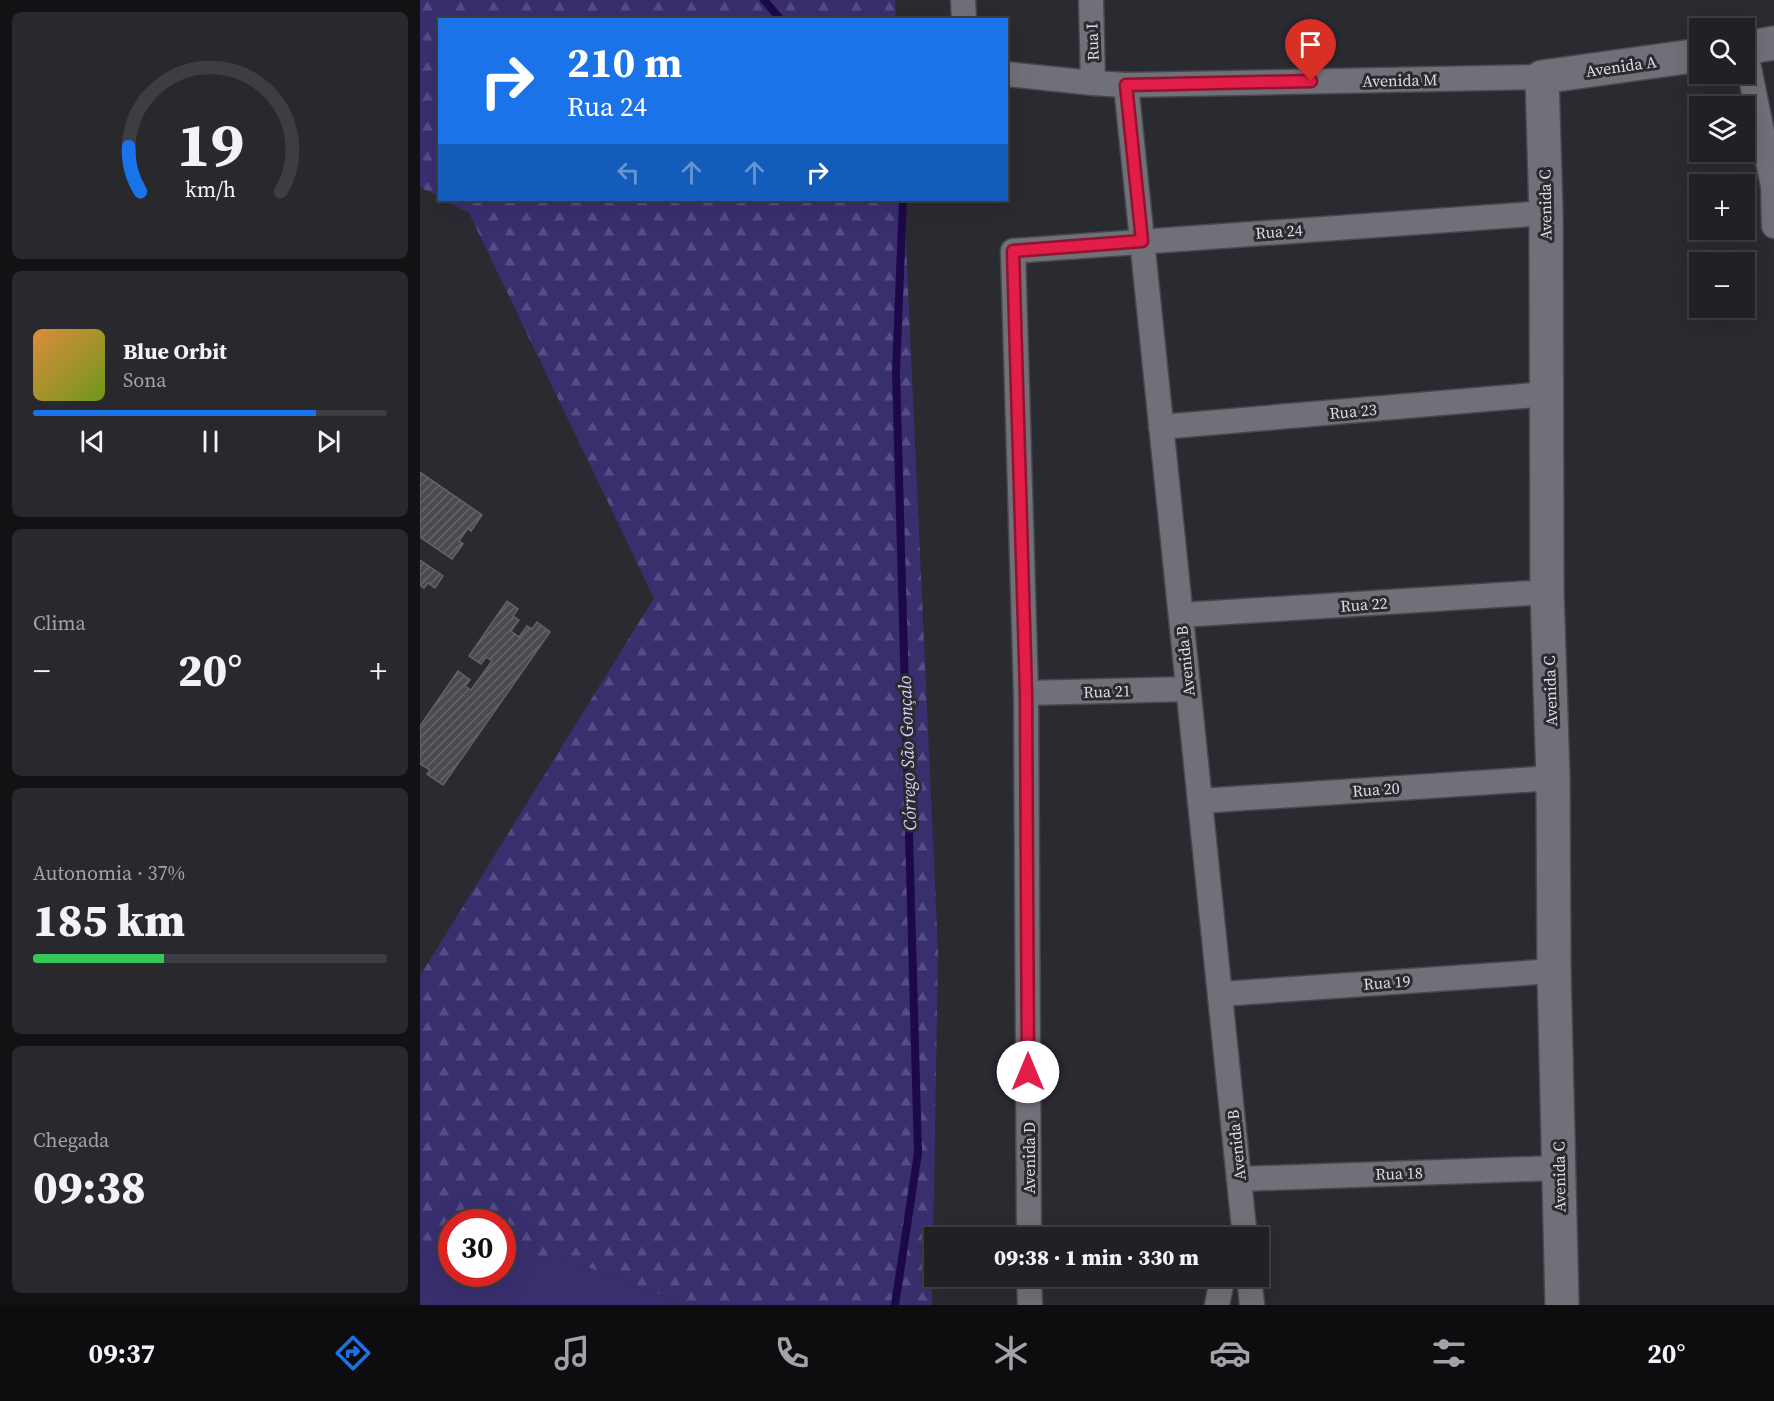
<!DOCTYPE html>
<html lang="pt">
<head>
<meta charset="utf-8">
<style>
	body { margin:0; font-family:"Source Serif 4",serif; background:#28282d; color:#f1f3f6; height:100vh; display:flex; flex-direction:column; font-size:22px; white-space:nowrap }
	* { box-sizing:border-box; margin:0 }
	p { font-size:20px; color:#a2a3a7 }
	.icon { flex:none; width:33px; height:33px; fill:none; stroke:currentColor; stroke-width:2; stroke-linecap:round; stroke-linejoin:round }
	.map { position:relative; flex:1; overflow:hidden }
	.details { display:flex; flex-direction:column; gap:12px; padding:12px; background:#121214; width:420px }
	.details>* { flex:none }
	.guide { position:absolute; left:18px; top:18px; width:570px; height:183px; border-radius:0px; box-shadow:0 6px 24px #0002,0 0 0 2px #3d3e42; background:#1a73e8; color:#fff; overflow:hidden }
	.fabs { position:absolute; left:1269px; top:18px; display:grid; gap:12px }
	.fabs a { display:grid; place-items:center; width:66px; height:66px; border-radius:0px; background:#202025; box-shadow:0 6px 24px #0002,0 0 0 2px #3d3e42; font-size:30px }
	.speed { position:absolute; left:18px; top:1209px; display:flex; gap:12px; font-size:30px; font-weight:700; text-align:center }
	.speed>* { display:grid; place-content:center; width:78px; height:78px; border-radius:50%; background:#202025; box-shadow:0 6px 24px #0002,0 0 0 2px #3d3e42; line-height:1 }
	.speed .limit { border:9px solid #d22; background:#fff; color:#111 }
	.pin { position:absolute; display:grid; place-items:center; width:51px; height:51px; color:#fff; margin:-62px -26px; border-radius:50% 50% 50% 0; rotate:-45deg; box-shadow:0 0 6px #0007 }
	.pin .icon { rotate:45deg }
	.me { position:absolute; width:66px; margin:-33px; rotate:0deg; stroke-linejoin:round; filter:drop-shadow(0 0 4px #0008) }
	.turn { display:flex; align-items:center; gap:21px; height:126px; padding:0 30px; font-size:27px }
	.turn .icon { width:78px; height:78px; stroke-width:2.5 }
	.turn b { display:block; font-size:42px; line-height:51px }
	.lanes { display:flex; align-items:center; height:57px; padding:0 30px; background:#0003; justify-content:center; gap:30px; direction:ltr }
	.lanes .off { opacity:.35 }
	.big { font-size:45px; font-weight:800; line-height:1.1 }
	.details .card { flex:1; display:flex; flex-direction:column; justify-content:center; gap:9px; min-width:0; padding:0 21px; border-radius:9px; background:#28282d }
	.details .dial { align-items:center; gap:0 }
	.dial svg { height:156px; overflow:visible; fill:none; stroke:#3d3e42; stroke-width:7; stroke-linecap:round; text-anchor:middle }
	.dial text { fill:#f1f3f6; stroke:none }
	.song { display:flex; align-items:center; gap:18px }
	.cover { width:72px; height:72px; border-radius:9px; background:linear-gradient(135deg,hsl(30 70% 55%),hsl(80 70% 35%)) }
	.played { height:6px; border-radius:3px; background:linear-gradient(90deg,#1a73e8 80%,#3d3e42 80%) }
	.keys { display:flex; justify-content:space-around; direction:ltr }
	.heat { display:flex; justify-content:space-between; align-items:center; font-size:33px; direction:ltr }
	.charge { height:9px; border-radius:4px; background:linear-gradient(90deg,#34c759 37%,#3d3e42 0) }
	.trip { position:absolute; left:504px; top:1227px; width:345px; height:60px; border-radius:0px; background:#202025; box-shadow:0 6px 24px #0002,0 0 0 2px #3d3e42; font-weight:800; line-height:60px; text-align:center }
	.tabs { display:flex; height:96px; justify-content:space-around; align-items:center; background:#0d0d0f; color:#a2a3a7 }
	.tabs .icon { width:42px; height:42px }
	.tabs .on { color:#1a73e8 }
	.tabs b { font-size:27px; color:#f1f3f6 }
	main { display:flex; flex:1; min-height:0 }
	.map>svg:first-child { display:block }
	.grass { fill:#392f6f }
	.forest { fill:url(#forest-firs) }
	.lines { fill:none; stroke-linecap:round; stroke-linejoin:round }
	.stream { stroke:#1c094a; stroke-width:8 }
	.building { fill:url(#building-hatch); stroke:#63636b; stroke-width:1.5 }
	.street-casing { stroke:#48474c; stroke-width:27 }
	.secondary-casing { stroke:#48474c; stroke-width:36 }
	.street { stroke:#707078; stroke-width:24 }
	.secondary { stroke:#707078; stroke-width:33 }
	.route-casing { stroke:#92132f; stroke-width:15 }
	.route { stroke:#e11d48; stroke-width:10 }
	.labels { text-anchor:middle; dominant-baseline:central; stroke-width:6; stroke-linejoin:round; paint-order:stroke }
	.street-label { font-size:16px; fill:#dddde1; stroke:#2a2a31 }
	.water-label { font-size:18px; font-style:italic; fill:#d4d2fb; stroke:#2a2a31 }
</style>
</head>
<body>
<main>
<section class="details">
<div class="card dial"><svg viewBox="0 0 100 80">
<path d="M14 69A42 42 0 1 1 86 69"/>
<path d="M14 69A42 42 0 0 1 8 46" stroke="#1a73e8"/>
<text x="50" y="56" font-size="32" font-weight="700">19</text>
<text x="50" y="72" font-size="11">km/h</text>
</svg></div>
<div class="card">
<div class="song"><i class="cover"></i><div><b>Blue Orbit</b><p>Sona</p></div></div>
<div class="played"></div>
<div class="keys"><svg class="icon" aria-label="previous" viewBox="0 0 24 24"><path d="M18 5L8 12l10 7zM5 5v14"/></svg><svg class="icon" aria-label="pause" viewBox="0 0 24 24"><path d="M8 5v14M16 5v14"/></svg><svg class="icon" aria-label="next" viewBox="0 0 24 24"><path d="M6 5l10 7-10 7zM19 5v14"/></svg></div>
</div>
<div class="card"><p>Clima</p>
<div class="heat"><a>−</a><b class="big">20°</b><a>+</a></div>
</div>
<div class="card"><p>Autonomia · 37%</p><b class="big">185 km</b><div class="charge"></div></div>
<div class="card"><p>Chegada</p><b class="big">09:38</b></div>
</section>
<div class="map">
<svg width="1354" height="1305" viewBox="0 0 1354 1305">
	<defs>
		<pattern id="forest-firs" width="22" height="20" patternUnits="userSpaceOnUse" patternTransform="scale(1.5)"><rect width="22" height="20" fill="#392f6f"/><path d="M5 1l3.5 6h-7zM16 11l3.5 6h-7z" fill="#554d83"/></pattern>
		<pattern id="building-hatch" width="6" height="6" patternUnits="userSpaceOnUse" patternTransform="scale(1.5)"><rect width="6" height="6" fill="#4a4a51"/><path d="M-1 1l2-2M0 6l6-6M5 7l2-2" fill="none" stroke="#64646a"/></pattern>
	</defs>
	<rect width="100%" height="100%" fill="#2a2a31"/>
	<!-- grass -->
	<path class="grass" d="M0 1249 31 1252 32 1274H82L83 1257 162 1265 268 1305H0Z"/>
	<!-- forest -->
	<g class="forest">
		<path d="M0 0H475L476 19 20 20 19 197 0 187Z"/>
		<path d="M23 200H484L518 952 512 1305H268L162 1265 83 1257 82 1222H32L31 1252 0 1249V976L234 598 49 213Z"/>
	</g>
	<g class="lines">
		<!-- stream -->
		<g class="stream">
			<path d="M344 0 361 20"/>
			<path d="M475 1305 498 1153 476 372 483 200"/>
		</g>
	</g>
	<!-- building -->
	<g class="building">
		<path d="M0 472 62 515 51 531 48 528 39 541 43 544 32 559 0 537Z"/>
		<path d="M0 560 23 576 15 588 8 583 4 588 0 585Z"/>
		<path d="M87 601 98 609 93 616 99 620 91 631 99 637 107 626 112 629 117 622 130 632 23 785 7 774 10 770 0 764V726L38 671 50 680 45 686 51 690 72 661 66 657 61 664 49 656Z"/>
	</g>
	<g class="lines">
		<defs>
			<g id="street">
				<path d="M543 0 544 20"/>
				<path d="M671 0 673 83"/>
				<path d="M1325 48 1353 186 1354 226"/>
				<path d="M586 74 673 83 706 85 1122 77"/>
				<path d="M706 85 825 1238"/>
				<path d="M741 427 1126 394"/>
				<path d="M761 615 1127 592"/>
				<path d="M606 693 768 689"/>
				<path d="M780 801 1133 778"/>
				<path d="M800 994 1134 971"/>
				<path d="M819 1179 1138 1168"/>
				<path d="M609 1238 606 693 593 251 1126 213"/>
				<path d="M609 1276 610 1305"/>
				<path d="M829 1276 832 1305"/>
				<path d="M797 1305 803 1276"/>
			</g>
			<g id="secondary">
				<path d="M1324 48 1354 43"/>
				<path d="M1142 1305 1134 971 1133 778 1127 592 1126 213 1122 77 1280 55"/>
			</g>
		</defs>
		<!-- street casing -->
		<use href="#street" class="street-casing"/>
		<!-- secondary casing -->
		<use href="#secondary" class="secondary-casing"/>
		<!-- street -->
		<use href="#street" class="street"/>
		<!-- secondary -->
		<use href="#secondary" class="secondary"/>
	</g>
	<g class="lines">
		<defs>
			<path id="route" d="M608 1072 606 693 593 251 722 241 706 85 891 81"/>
		</defs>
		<!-- route casing -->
		<use href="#route" class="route-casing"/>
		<!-- route -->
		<use href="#route" class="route"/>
	</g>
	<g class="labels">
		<!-- street labels -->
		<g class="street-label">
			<text transform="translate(672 42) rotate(-92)">Rua I</text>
			<text transform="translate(1201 66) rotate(-8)">Avenida A</text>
			<text transform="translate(980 80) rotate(-1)">Avenida M</text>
			<text transform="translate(1125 205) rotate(-91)">Avenida C</text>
			<text transform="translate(859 231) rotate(-4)">Rua 24</text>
			<text transform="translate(933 411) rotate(-5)">Rua 23</text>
			<text transform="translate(944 604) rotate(-4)">Rua 22</text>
			<text transform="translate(765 661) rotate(-96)">Avenida B</text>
			<text transform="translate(687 691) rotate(-2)">Rua 21</text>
			<text transform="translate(1130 691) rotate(-92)">Avenida C</text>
			<text transform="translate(956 789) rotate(-4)">Rua 20</text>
			<text transform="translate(967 982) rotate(-4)">Rua 19</text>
			<text transform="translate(816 1145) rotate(-96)">Avenida B</text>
			<text transform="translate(609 1158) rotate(-90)">Avenida D</text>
			<text transform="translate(979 1173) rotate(-2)">Rua 18</text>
			<text transform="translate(1139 1177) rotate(-91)">Avenida C</text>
		</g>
		<!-- water labels -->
		<g class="water-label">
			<text transform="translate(487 753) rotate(-92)">Córrego São Gonçalo</text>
		</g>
	</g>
</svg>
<div class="fabs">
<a><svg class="icon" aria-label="search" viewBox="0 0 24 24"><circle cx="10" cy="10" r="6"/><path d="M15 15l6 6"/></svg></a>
<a><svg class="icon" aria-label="layers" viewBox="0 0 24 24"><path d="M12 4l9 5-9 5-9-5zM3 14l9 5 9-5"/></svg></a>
<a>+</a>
<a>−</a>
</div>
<div class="speed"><div class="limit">30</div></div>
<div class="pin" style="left:891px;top:81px;background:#d93025"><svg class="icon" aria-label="arrive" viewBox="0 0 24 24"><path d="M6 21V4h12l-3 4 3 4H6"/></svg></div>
<svg class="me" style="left:608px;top:1072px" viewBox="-20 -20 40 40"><circle r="19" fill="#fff"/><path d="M0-13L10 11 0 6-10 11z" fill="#e11d48"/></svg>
<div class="trip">09:38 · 1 min · 330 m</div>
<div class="guide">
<div class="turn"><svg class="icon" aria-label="right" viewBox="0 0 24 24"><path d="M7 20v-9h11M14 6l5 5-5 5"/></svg><div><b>210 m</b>Rua 24</div></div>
<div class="lanes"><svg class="icon off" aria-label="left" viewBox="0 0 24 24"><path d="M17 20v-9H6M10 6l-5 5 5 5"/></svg><svg class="icon off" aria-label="ahead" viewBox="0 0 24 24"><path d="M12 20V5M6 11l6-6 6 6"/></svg><svg class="icon off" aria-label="ahead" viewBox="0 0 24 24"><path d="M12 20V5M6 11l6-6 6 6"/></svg><svg class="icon" aria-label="right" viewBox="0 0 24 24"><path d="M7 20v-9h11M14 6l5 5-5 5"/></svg></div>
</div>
</div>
</main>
<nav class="tabs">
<b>09:37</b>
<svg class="icon on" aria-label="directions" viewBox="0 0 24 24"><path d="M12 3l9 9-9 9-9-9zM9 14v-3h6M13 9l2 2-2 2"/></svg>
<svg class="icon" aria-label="music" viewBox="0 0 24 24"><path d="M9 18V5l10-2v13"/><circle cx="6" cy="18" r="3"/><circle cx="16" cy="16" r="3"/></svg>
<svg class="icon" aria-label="phone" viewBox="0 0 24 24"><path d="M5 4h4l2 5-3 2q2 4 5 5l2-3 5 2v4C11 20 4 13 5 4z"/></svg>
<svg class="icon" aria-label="climate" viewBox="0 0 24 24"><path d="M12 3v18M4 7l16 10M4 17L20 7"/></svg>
<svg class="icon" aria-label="car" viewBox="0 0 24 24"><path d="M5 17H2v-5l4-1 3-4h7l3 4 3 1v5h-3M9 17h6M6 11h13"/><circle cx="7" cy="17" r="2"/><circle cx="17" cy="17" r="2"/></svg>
<svg class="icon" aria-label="filters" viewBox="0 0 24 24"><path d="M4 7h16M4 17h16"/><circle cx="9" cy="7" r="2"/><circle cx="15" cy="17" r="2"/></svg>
<b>20°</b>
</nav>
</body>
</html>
